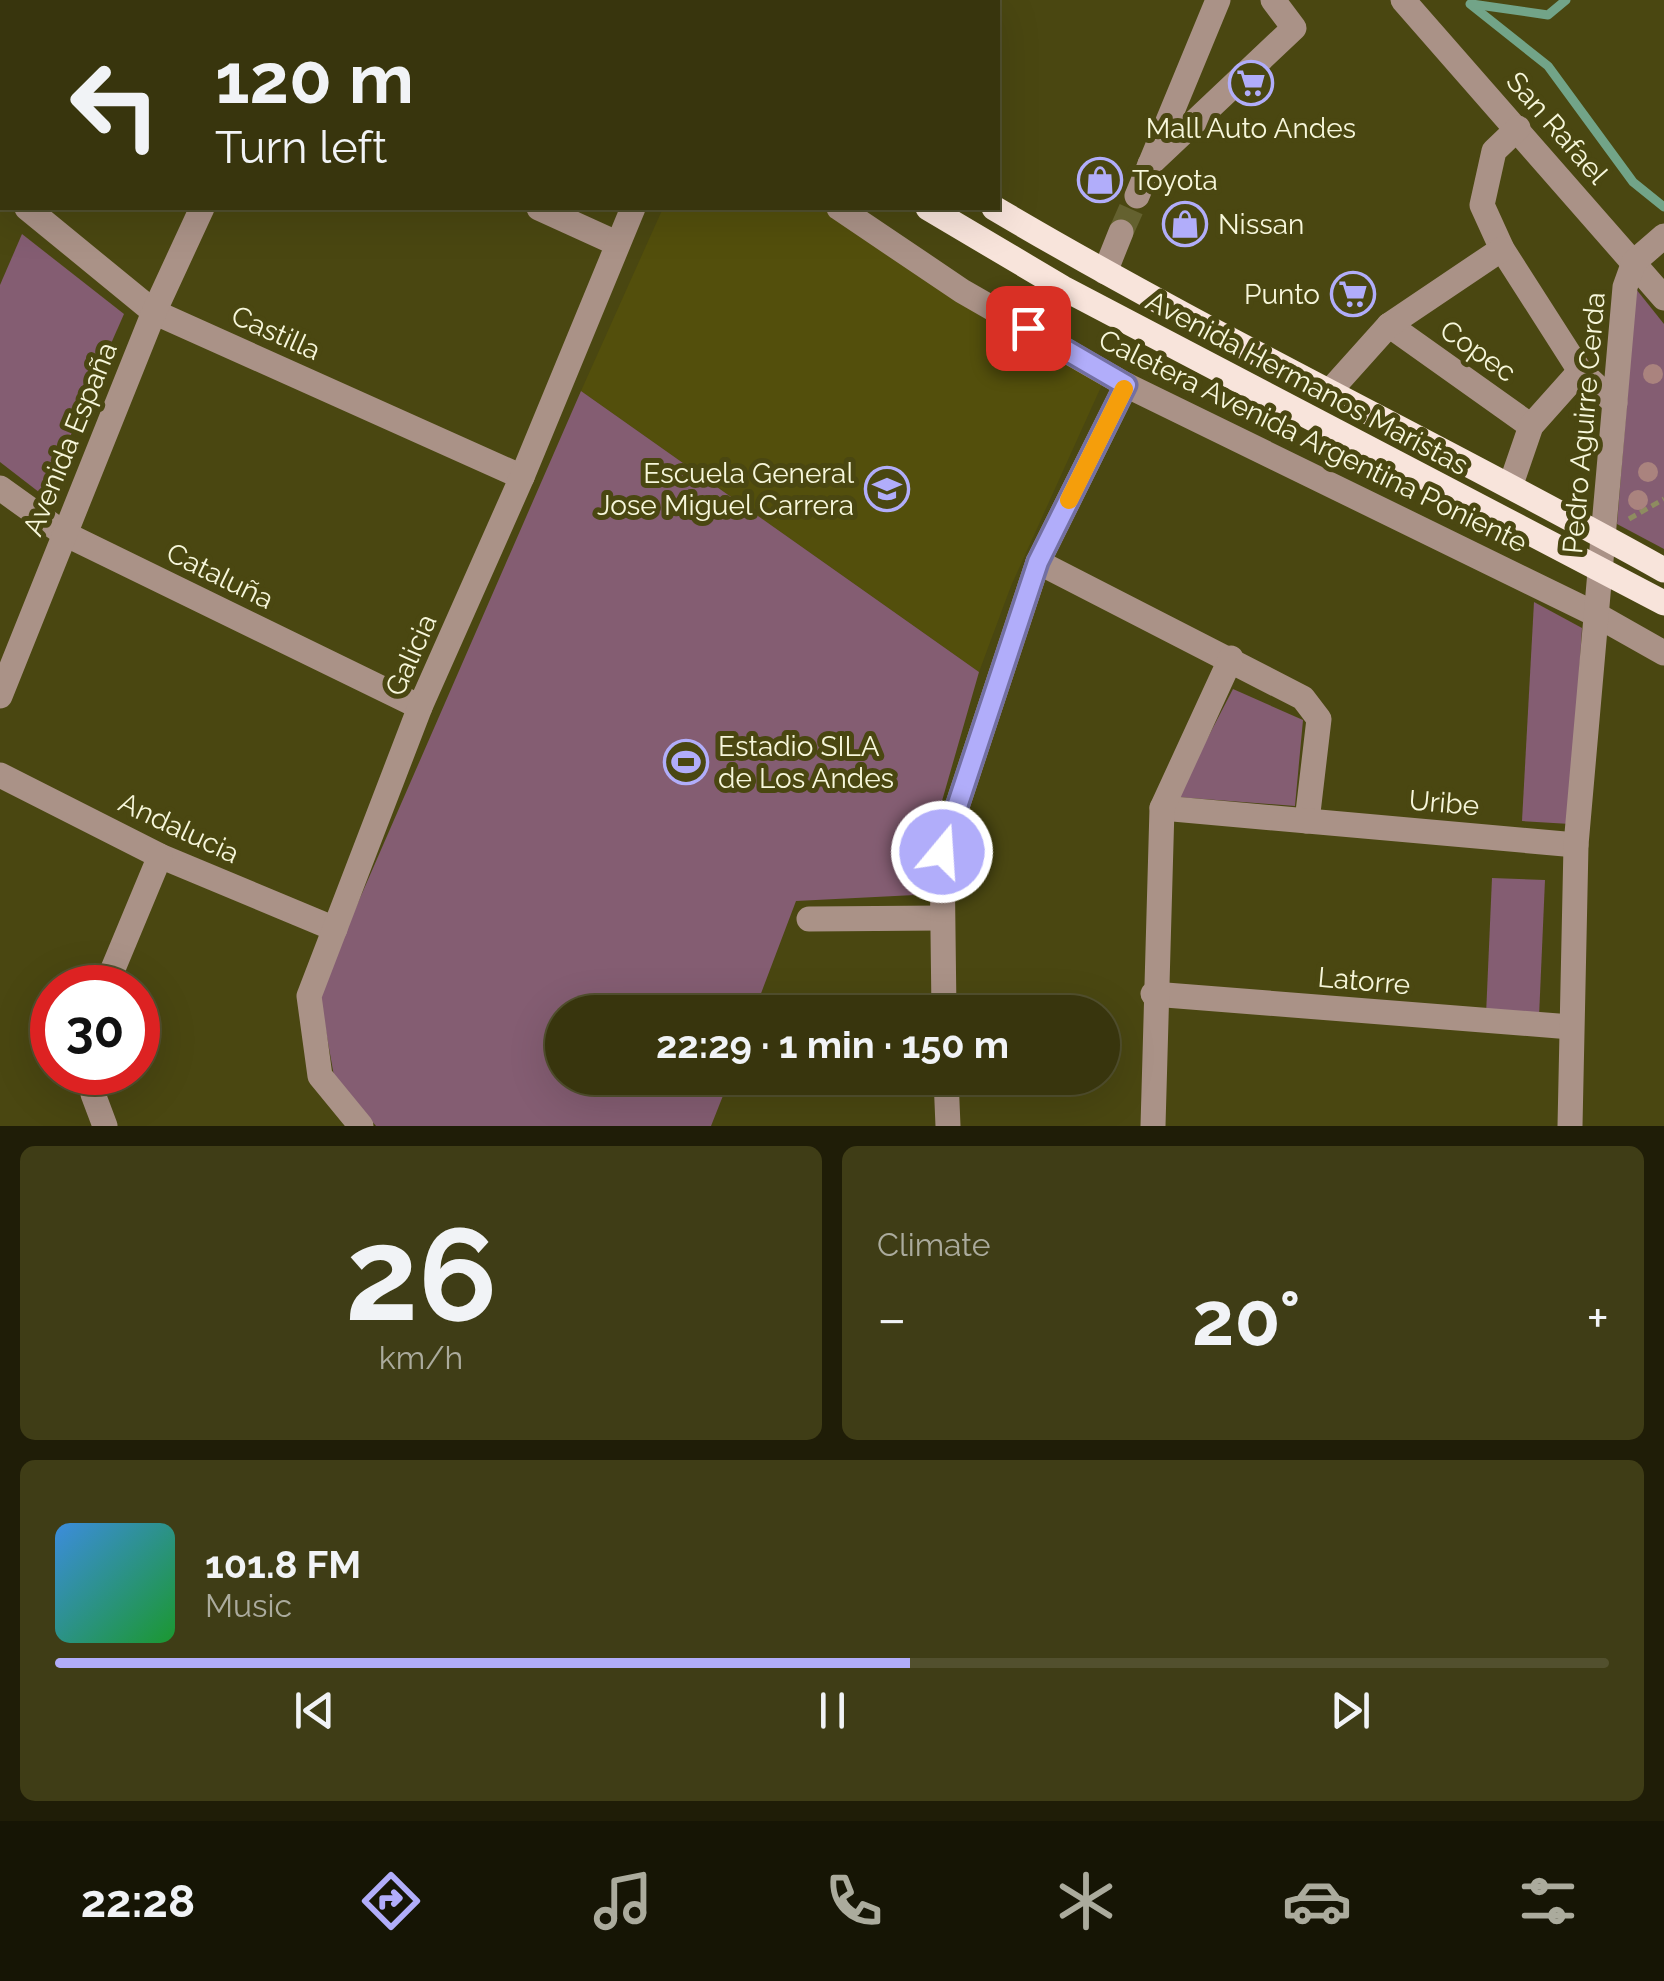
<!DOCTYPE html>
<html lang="en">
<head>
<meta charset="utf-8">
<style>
	body { margin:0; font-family:Raleway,sans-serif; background:#3f3d16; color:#f1f3f6; height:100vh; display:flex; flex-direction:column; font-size:38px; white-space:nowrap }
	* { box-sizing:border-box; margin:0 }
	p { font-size:32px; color:#abab9d }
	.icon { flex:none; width:55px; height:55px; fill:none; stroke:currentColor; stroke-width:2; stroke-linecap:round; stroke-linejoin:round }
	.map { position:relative; height:1126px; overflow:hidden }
	.details { display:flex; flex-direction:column; gap:20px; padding:20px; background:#1f1d07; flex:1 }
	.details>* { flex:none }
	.guide { position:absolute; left:0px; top:0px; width:1000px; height:210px; box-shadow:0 10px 40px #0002,0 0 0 2px #52502e; background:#38350d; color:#f1f3f6; overflow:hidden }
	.speed { position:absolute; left:30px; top:965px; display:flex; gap:20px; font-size:50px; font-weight:700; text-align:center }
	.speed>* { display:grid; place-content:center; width:130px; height:130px; border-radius:50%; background:#38350d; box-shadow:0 10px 40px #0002,0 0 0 2px #52502e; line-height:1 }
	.speed .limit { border:15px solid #d22; background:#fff; color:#111 }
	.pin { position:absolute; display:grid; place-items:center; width:85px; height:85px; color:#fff; margin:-42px; border-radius:20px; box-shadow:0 5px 15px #0006 }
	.me { position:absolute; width:110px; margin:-55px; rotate:18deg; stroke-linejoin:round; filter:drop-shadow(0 0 8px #0008) }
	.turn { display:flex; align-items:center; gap:35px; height:210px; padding:0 50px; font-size:45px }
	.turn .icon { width:130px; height:130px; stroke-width:2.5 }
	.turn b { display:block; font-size:70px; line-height:85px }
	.big { font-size:75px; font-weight:700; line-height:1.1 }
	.details .card { flex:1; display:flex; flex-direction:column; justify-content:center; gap:15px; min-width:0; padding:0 35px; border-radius:15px; background:#3f3d16 }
	.details .dial { align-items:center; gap:0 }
	.dial b { font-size:130px; line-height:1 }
	.song { display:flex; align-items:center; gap:30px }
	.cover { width:120px; height:120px; border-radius:15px; background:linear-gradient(135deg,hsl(210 70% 55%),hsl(130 70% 35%)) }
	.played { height:10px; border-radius:5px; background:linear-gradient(90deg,#b1adfa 55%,#52502e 55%) }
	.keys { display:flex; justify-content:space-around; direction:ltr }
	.heat { display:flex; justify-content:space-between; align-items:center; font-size:55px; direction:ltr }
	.details .tiles { flex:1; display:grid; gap:20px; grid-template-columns:1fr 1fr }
	.card:last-child { grid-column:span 2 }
	.trip { position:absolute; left:545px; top:995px; width:575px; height:100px; border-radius:50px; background:#38350d; box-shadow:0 10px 40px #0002,0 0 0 2px #52502e; font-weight:700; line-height:100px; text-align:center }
	.dock { display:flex; height:160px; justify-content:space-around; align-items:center; background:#161505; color:#abab9d }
	.dock .icon { width:70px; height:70px }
	.dock .active { color:#b1adfa }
	.dock b { font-size:45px; color:#f1f3f6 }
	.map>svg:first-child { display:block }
	.built { fill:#534f0c }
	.green { fill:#845d72 }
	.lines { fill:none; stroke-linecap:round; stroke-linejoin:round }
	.stream { stroke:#72a488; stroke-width:9 }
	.minor-tunnel { stroke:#64612f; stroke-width:25; stroke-dasharray:25 12; stroke-linecap:butt }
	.path { stroke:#8e8c60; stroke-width:5; stroke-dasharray:8 5; stroke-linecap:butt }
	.minor { stroke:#aa9287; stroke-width:25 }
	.major { stroke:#f8e4db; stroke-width:25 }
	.tree { fill:#aa837e }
	.route-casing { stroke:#7370a2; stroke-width:25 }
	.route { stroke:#b1adfa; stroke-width:18 }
	.slow { stroke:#f59e0b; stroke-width:18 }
	.labels { text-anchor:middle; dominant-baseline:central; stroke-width:10; stroke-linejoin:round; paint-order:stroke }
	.poi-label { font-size:28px; fill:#f7f7db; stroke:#4a4711; text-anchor:start }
	.street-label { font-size:28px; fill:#f7f7db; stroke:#4a4711 }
</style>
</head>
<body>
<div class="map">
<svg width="1664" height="1126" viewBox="0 0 1664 1126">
	<rect width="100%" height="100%" fill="#4a4711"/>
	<!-- built -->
	<path class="built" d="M663 208H828L1105 378 1011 586 979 672 581 391Z"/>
	<!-- green -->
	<g class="green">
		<path d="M22 234 124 314 44 496 0 462V285Z"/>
		<path d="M1636 289 1664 324V549L1617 524Z"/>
		<path d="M581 391 979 672 915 895 796 901 754 1012H562V1078H730L711 1126H376L334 1076 319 992Z"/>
		<path d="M1534 602 1582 628 1570 824 1522 821Z"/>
		<path d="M1233 689 1303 720 1295 806 1177 797Z"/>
		<path d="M1492 878 1545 880 1539 1017 1486 1015Z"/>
	</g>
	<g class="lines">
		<!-- stream -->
		<g class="stream">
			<path d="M1470 4 1548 66 1633 182 1664 207"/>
			<path d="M1472 4 1548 15 1566 0"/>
		</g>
		<!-- minor-tunnel -->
		<path class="minor-tunnel" d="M1121 232 1137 196"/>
		<!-- path -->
		<path class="path" d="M1629 519 1664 499"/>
		<!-- minor -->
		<g class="minor">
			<path d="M158 0 161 2"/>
			<path d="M574 0 577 2"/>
			<path d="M1403 0 1664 298"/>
			<path d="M318 2 320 0"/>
			<path d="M1518 128 1494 151 1482 205 1502 249 1580 371 1615 403"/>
			<path d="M1150 164 1294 28 1273 0"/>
			<path d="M0 185 2 188"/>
			<path d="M1137 196 1218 0"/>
			<path d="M27 208 154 312 522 477"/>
			<path d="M539 208 616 243"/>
			<path d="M839 208 962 291 1126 385 1593 613 1664 653"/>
			<path d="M1105 272 1121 232"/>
			<path d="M1389 325 1531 426"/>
			<path d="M1328 393 1389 325 1502 249"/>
			<path d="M1511 484 1531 426 1580 371"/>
			<path d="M0 488 63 533 420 707"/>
			<path d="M1038 562 1303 698 1319 719 1307 821"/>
			<path d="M0 696 154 312 202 208"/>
			<path d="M0 775 160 856 335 929"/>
			<path d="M1162 808 1576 845"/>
			<path d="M809 919 942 918"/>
			<path d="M105 988 160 856"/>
			<path d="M1153 994 1571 1027"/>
			<path d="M944 1012 942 852 1038 562 1126 385"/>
			<path d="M95 1072 93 1094 105 1126"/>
			<path d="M946 1078 948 1126"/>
			<path d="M361 1126 320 1076 309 996 420 707 522 477 633 208"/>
			<path d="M1153 1126 1162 808 1231 658"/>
			<path d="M1570 1126 1576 845 1625 287 1634 262 1664 236"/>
		</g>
		<!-- major -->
		<g class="major">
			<path d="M633 0 636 2"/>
			<path d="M687 0 690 2"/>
			<path d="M928 208 1063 288 1664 603"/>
			<path d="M994 208C1212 337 1442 446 1664 570"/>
		</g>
	</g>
	<!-- trees -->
	<g class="tree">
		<circle cx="1653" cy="374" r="10"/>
		<circle cx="1648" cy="472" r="10"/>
		<circle cx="1638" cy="500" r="10"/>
	</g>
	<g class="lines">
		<defs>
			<path id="route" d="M942 852 1038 562 1126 385 1028 328"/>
		</defs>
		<!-- route casing -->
		<use href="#route" class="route-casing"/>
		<!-- route -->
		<use href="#route" class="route"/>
		<!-- slow -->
		<path class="slow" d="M1069 500 1124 389"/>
	</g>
	<!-- icons -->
	<defs>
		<symbol id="supermarket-ring" viewBox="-11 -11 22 22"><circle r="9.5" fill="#4a4711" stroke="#b1adfa" stroke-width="1.5"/><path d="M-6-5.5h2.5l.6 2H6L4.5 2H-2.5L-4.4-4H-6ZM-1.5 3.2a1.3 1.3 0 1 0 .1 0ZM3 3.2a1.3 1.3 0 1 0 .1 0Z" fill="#b1adfa"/></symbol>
		<symbol id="shop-ring" viewBox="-11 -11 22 22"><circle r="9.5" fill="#4a4711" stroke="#b1adfa" stroke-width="1.5"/><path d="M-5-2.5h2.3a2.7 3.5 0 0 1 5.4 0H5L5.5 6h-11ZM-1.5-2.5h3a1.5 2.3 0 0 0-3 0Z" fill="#b1adfa"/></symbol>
		<symbol id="school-ring" viewBox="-11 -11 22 22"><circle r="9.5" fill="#4a4711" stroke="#b1adfa" stroke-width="1.5"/><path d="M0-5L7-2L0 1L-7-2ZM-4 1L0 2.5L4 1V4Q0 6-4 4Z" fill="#b1adfa"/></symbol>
		<symbol id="stadium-ring" viewBox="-11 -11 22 22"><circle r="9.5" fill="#4a4711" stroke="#b1adfa" stroke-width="1.5"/><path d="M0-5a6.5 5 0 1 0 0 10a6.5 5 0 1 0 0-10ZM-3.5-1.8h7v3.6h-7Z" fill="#b1adfa"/></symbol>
	</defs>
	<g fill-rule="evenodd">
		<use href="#supermarket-ring" x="1226" y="58" width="50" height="50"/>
		<use href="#shop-ring" x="1075" y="155" width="50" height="50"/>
		<use href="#shop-ring" x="1160" y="199" width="50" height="50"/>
		<use href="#supermarket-ring" x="1328" y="269" width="50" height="50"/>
		<use href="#school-ring" x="862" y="464" width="50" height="50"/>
		<use href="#stadium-ring" x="661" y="737" width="50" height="50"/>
	</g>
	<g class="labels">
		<!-- poi labels -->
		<g class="poi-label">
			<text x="1251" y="128" text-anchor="middle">Mall Auto Andes</text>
			<text x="1132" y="180">Toyota</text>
			<text x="1218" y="224">Nissan</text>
			<text x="1320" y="294" text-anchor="end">Punto</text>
			<text x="854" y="473" text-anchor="end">Escuela General<tspan x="854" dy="32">Jose Miguel Carrera</tspan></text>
			<text x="718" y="746">Estadio SILA<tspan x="718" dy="32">de Los Andes</tspan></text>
		</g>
		<!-- street labels -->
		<g class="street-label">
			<text transform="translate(1557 128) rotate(49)">San Rafael</text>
			<text transform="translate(276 333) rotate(24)">Castilla</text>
			<text transform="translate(1478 351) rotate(35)">Copec</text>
			<text transform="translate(1307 383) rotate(28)">Avenida Hermanos Maristas</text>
			<text transform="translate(1584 423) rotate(-85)">Pedro Aguirre Cerda</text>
			<text transform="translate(70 439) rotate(-68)">Avenida España</text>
			<text transform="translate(1313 441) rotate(26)">Caletera Avenida Argentina Poniente</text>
			<text transform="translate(220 576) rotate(26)">Cataluña</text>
			<text transform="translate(411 655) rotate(-66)">Galicia</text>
			<text transform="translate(1444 803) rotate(5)">Uribe</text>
			<text transform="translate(179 828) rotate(25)">Andalucia</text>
			<text transform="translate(1364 981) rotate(5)">Latorre</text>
		</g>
	</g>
</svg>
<div class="speed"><div class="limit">30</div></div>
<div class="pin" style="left:1028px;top:328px;background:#d93025"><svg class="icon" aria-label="arrive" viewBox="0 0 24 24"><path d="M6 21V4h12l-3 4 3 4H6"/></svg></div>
<svg class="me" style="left:942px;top:852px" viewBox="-20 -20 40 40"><circle r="17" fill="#b1adfa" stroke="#fff" stroke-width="3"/><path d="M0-11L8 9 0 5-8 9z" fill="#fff"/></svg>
<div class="trip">22:29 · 1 min · 150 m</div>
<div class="guide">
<div class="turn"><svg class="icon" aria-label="left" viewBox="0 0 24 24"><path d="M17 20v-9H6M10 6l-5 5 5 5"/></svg><div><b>120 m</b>Turn left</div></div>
</div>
</div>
<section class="details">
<div class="tiles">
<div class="card dial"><b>26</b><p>km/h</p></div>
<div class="card"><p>Climate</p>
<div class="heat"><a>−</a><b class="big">20°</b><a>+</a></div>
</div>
<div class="card">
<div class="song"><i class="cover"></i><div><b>101.8 FM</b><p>Music</p></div></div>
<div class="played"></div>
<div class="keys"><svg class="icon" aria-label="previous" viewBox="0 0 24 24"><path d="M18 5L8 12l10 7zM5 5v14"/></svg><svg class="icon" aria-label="pause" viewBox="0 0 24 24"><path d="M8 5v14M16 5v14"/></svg><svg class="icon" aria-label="next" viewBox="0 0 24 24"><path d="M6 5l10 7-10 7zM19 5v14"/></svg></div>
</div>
</div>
</section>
<nav class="dock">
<b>22:28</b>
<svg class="icon active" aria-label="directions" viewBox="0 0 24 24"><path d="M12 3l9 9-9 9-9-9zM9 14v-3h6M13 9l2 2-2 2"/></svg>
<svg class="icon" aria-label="music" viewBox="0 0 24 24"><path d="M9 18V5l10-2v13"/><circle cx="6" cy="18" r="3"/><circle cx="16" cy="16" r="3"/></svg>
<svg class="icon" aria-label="phone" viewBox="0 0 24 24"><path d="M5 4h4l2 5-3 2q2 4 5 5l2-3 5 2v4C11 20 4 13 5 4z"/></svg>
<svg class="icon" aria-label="climate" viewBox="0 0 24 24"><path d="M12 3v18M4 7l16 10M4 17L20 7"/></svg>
<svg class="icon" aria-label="car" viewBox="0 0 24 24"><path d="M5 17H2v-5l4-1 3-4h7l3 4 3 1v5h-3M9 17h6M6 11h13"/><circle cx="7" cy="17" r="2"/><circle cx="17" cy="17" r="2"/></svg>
<svg class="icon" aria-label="filters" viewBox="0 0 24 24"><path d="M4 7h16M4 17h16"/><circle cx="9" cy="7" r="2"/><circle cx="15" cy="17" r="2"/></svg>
</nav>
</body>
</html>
